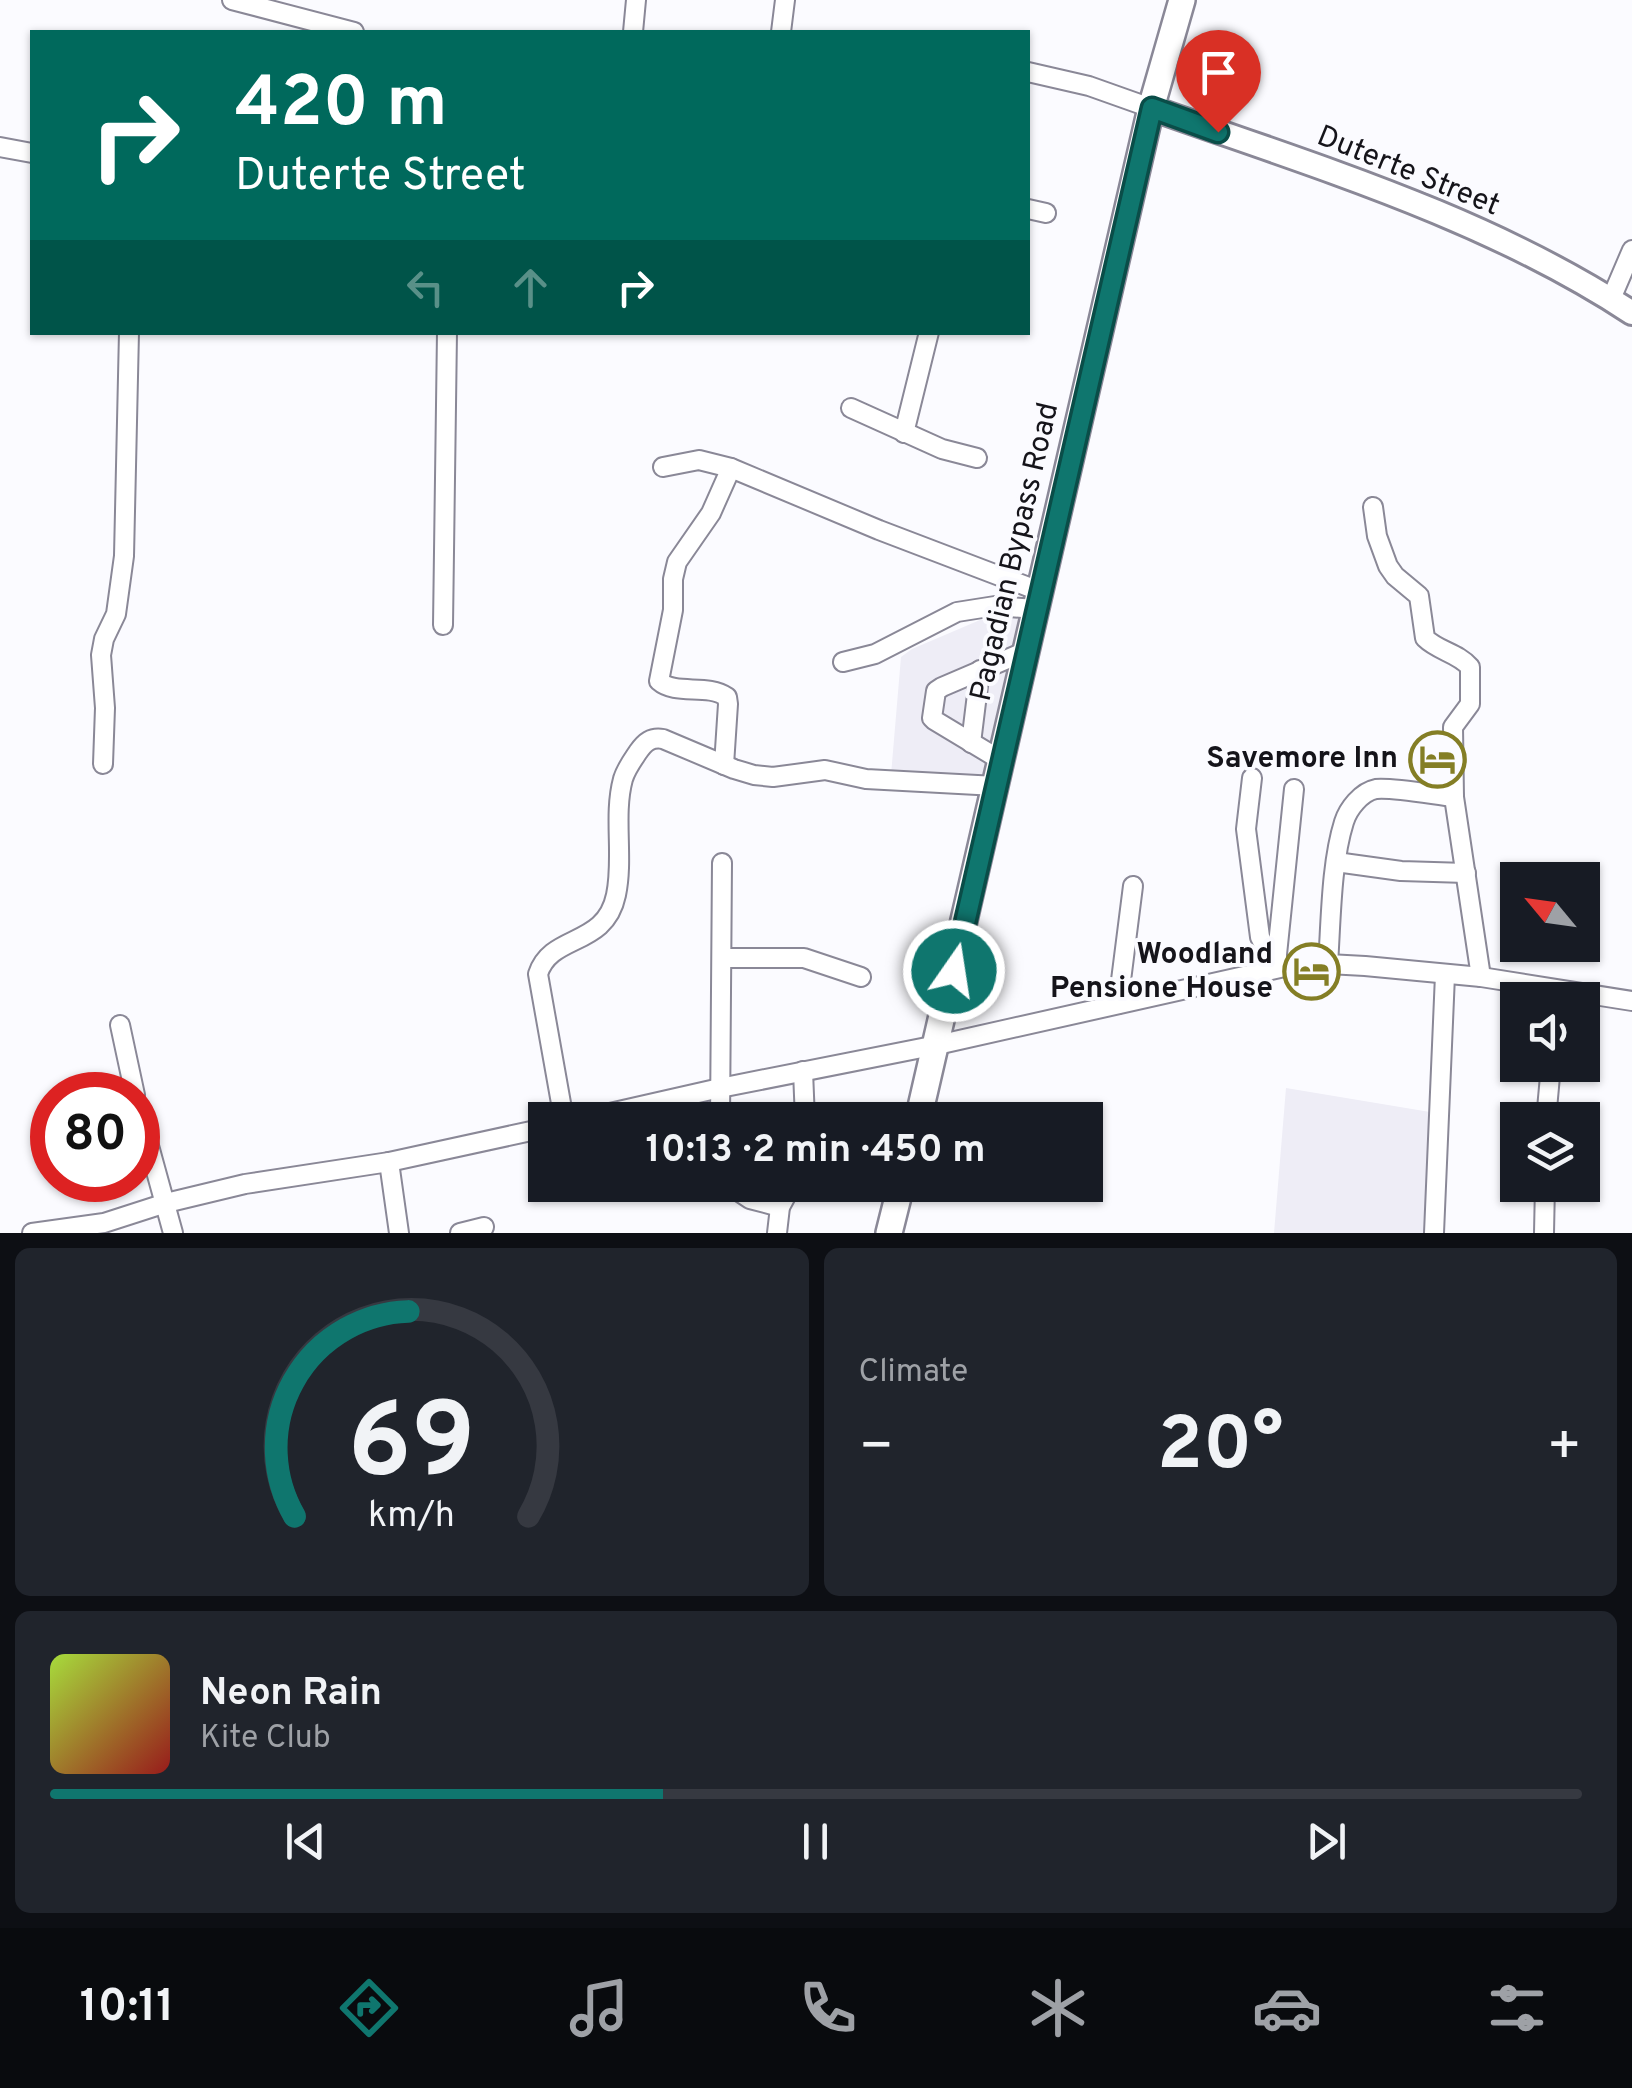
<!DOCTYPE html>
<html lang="en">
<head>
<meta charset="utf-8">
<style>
	body { margin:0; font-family:Overpass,sans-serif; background:#20242c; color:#f1f3f6; height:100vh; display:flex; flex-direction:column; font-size:38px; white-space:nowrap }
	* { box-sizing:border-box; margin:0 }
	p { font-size:32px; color:#9ea1a6 }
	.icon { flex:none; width:55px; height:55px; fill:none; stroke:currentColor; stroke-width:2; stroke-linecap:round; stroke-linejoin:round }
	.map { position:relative; height:1233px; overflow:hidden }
	.panel { display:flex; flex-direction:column; gap:15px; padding:15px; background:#0d0f14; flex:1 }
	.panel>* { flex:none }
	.top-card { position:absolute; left:30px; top:30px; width:1000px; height:305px; border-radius:0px; box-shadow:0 2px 8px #0004; background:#00695c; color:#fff; overflow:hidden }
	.needle { width:65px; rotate:299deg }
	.buttons { position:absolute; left:1500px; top:862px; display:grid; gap:20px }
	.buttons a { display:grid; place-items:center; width:100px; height:100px; border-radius:0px; background:#171b24; box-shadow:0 2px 8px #0004; font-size:50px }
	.speed { position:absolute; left:30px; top:1072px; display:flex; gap:20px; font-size:50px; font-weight:700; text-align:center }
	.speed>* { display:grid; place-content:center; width:130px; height:130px; border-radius:50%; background:#171b24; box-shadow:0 2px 8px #0004; line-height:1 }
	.speed .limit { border:15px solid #d22; background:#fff; color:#111 }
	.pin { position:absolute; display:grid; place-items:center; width:85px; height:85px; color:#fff; margin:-102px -42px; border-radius:50% 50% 50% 0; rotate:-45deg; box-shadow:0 0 10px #0007 }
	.pin .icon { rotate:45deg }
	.me { position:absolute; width:110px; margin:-55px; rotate:13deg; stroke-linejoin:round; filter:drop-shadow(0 0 8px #0008) }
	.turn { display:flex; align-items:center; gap:35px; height:210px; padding:0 40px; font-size:45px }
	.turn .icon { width:130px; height:130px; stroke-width:2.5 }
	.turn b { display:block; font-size:70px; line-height:85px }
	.lanes { display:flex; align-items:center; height:95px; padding:0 40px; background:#0003; justify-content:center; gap:50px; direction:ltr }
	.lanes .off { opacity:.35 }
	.big { font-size:75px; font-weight:700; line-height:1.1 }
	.panel .widget { flex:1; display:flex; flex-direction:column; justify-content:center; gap:15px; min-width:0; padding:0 35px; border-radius:15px; background:#20242c }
	.panel .dial { align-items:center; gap:0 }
	.dial svg { height:260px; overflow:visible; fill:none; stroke:#363941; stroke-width:7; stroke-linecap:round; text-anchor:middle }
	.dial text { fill:#f1f3f6; stroke:none }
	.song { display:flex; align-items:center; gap:30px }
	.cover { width:120px; height:120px; border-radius:15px; background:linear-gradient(135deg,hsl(80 70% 55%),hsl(0 70% 35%)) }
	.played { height:10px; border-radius:5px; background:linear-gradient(90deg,#0f766e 40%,#363941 40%) }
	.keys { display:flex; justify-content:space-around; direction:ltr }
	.heat { display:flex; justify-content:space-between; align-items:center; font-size:55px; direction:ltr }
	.panel .tiles { flex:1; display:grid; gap:15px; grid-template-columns:1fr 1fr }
	.widget:last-child { grid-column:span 2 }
	.trip { position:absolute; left:528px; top:1102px; width:575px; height:100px; border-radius:0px; background:#171b24; box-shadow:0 2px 8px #0004; font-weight:700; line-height:100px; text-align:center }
	.tabs { display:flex; height:160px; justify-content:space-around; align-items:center; background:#090b0e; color:#9ea1a6 }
	.tabs .icon { width:70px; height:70px }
	.tabs .active { color:#0f766e }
	.tabs b { font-size:45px; color:#f1f3f6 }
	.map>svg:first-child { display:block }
	.built { fill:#eeedf6 }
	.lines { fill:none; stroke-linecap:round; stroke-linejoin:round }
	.minor-casing { stroke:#8a8897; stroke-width:22 }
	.major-casing { stroke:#8a8897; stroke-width:28 }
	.highway-casing { stroke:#8a8897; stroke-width:30 }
	.minor { stroke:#fff; stroke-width:18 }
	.major { stroke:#fff; stroke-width:22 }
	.highway { stroke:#fff; stroke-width:25 }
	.route-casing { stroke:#0a4d48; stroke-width:25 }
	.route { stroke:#0f766e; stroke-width:18 }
	.labels { text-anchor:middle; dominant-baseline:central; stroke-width:8; stroke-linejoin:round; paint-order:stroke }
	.street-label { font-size:30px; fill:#15141a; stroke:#fbfbff }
	.poi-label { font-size:30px; font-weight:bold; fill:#15141a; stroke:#fbfbff; text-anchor:end }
</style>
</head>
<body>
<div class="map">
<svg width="1632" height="1233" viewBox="0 0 1632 1233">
	<rect width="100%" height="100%" fill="#fbfbff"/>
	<!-- built -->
	<g class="built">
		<path d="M1020 610 981 781 891 775 901 657 912 649 980 620Z"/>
		<path d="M1286 1088 1430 1112 1423 1233H1274Z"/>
	</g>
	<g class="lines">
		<defs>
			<g id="minor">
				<path d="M232 0 354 32"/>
				<path d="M633 32 636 0"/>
				<path d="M781 32 785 0"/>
				<path d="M1028 72 1089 86 1151 108"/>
				<path d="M0 147 32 153"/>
				<path d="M1028 209 1046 213"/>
				<path d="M1611 299 1632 250"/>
				<path d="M851 408 942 449 977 458"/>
				<path d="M904 433 929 332"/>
				<path d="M663 467 699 460 731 468 879 530 1039 591"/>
				<path d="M1373 507 1377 536 1388 566 1395 576 1419 596 1425 638C1438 651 1458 653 1470 667V704L1453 727 1454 797 1481 977"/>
				<path d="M443 625 447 332"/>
				<path d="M843 662 875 654 957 612 995 606 1035 609"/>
				<path d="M971 743 980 670"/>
				<path d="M1002 761 934 720 932 718 936 691 942 687 1026 651"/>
				<path d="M103 764 105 708 101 655 104 639 116 614 124 556 129 332"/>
				<path d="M724 765 728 704 727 697C707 683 676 696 659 681L673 610V579L677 562 711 513 731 468"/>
				<path d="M1252 778 1246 829 1260 937 1265 947 1277 956"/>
				<path d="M1336 862 1401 871 1466 873"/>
				<path d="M722 958H804L861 977"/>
				<path d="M1276 964 1294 789"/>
				<path d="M1328 964C1331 921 1331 863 1344 822 1348 809 1361 792 1376 789 1392 787 1435 795 1454 797"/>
				<path d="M1118 1004 1133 886"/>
				<path d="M120 1025 135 1095"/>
				<path d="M803 1071 805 1120"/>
				<path d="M138 1106 173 1233"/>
				<path d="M564 1120 538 974C551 933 605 948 616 895 624 857 613 816 623 779 626 769 632 761 638 752 645 742 651 737 663 739L734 769 754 775 773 777 825 770 866 779 996 786"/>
				<path d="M579 1120 720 1088 937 1045 1289 966 1328 964 1365 966 1481 977 1632 1001"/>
				<path d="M720 1120 722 863"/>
				<path d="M1546 1120 1551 1065"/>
				<path d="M389 1162 399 1233"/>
				<path d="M729 1185 750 1199 780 1207"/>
				<path d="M32 1233 104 1223 166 1203 245 1184 389 1162 545 1128"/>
				<path d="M460 1233 484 1227"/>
				<path d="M777 1233 780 1207 792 1185"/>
				<path d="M1434 1233 1445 975"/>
				<path d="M1544 1233 1545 1185"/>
			</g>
			<path id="major" d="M1151 108C1314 166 1486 217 1632 313"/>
			<g id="highway">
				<path d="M918 1120 1151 108 1182 0"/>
				<path d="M889 1233 901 1185"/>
			</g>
		</defs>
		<!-- minor casing -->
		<use href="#minor" class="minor-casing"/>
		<!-- major casing -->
		<use href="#major" class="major-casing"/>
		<!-- highway casing -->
		<use href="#highway" class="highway-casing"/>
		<!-- minor -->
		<use href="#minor" class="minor"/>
		<!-- major -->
		<use href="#major" class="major"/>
		<!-- highway -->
		<use href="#highway" class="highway"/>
	</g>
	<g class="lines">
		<defs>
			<path id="route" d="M954 971 1152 108 1218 132"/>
		</defs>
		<!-- route casing -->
		<use href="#route" class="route-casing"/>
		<!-- route -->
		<use href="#route" class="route"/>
	</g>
	<!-- icons -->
	<defs>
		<symbol id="hotel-ring" viewBox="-11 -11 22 22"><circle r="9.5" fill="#fbfbff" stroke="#847e25" stroke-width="1.5"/><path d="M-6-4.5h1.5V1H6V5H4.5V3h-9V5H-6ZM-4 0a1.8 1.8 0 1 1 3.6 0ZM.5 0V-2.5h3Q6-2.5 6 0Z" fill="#847e25"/></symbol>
	</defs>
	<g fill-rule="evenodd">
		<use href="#hotel-ring" x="1406" y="728" width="63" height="63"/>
		<use href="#hotel-ring" x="1280" y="940" width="63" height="63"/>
	</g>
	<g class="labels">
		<!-- street labels -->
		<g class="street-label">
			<text transform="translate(1408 172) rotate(22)">Duterte Street</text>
			<text transform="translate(1016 552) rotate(-77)">Pagadian Bypass Road</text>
		</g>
		<!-- poi labels -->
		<g class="poi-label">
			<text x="1398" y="759">Savemore Inn</text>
			<text x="1273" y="955">Woodland<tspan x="1273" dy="34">Pensione House</tspan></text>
		</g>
	</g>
</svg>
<div class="buttons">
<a><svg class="needle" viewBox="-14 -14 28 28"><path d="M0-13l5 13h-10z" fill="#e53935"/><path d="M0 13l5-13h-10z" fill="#9ea1a6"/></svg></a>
<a><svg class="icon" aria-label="sound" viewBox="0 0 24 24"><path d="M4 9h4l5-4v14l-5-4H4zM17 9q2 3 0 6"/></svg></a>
<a><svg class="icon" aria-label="layers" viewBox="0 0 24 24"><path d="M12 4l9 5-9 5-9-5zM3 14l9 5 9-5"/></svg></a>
</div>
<div class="speed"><div class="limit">80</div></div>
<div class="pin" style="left:1218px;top:132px;background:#d93025"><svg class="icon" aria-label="arrive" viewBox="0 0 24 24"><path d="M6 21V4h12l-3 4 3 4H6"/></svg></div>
<svg class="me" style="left:954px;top:971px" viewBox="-20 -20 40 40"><circle r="17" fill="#0f766e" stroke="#fff" stroke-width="3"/><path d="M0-11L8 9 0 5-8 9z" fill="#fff"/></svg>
<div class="trip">10:13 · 2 min · 450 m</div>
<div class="top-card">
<div class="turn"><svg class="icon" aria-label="right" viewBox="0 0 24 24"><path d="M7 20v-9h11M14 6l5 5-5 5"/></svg><div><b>420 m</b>Duterte Street</div></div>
<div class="lanes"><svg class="icon off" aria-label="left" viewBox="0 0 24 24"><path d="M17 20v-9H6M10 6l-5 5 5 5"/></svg><svg class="icon off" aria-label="ahead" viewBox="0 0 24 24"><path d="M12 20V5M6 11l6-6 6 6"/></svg><svg class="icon" aria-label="right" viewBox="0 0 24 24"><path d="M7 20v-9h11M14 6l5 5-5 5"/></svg></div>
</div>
</div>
<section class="panel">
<div class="tiles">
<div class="widget dial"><svg viewBox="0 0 100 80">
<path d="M14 69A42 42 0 1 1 86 69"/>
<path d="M14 69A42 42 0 0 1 49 6" stroke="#0f766e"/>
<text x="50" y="56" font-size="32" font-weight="700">69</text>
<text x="50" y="72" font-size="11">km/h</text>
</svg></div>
<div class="widget"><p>Climate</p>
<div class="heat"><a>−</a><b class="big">20°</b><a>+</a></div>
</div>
<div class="widget">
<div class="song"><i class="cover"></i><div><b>Neon Rain</b><p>Kite Club</p></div></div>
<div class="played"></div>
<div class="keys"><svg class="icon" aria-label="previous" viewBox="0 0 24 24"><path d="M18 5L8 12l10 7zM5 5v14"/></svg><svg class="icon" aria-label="pause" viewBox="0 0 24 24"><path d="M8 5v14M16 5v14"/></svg><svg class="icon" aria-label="next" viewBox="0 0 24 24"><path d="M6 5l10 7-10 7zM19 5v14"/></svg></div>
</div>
</div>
</section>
<nav class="tabs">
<b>10:11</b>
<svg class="icon active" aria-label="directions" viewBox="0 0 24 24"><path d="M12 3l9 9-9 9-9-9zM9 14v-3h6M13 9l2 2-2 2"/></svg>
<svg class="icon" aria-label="music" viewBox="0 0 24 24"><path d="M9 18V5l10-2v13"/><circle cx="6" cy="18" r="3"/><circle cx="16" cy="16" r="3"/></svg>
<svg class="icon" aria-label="phone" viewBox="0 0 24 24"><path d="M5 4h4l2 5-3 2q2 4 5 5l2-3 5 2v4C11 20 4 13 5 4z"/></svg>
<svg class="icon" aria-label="climate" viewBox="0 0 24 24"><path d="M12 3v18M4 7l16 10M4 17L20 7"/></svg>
<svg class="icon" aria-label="car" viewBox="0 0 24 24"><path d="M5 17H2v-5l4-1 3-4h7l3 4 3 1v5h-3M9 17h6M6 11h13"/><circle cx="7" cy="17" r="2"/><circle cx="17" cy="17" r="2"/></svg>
<svg class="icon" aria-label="filters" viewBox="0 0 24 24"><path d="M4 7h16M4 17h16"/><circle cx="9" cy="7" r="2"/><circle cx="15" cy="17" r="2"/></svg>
</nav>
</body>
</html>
